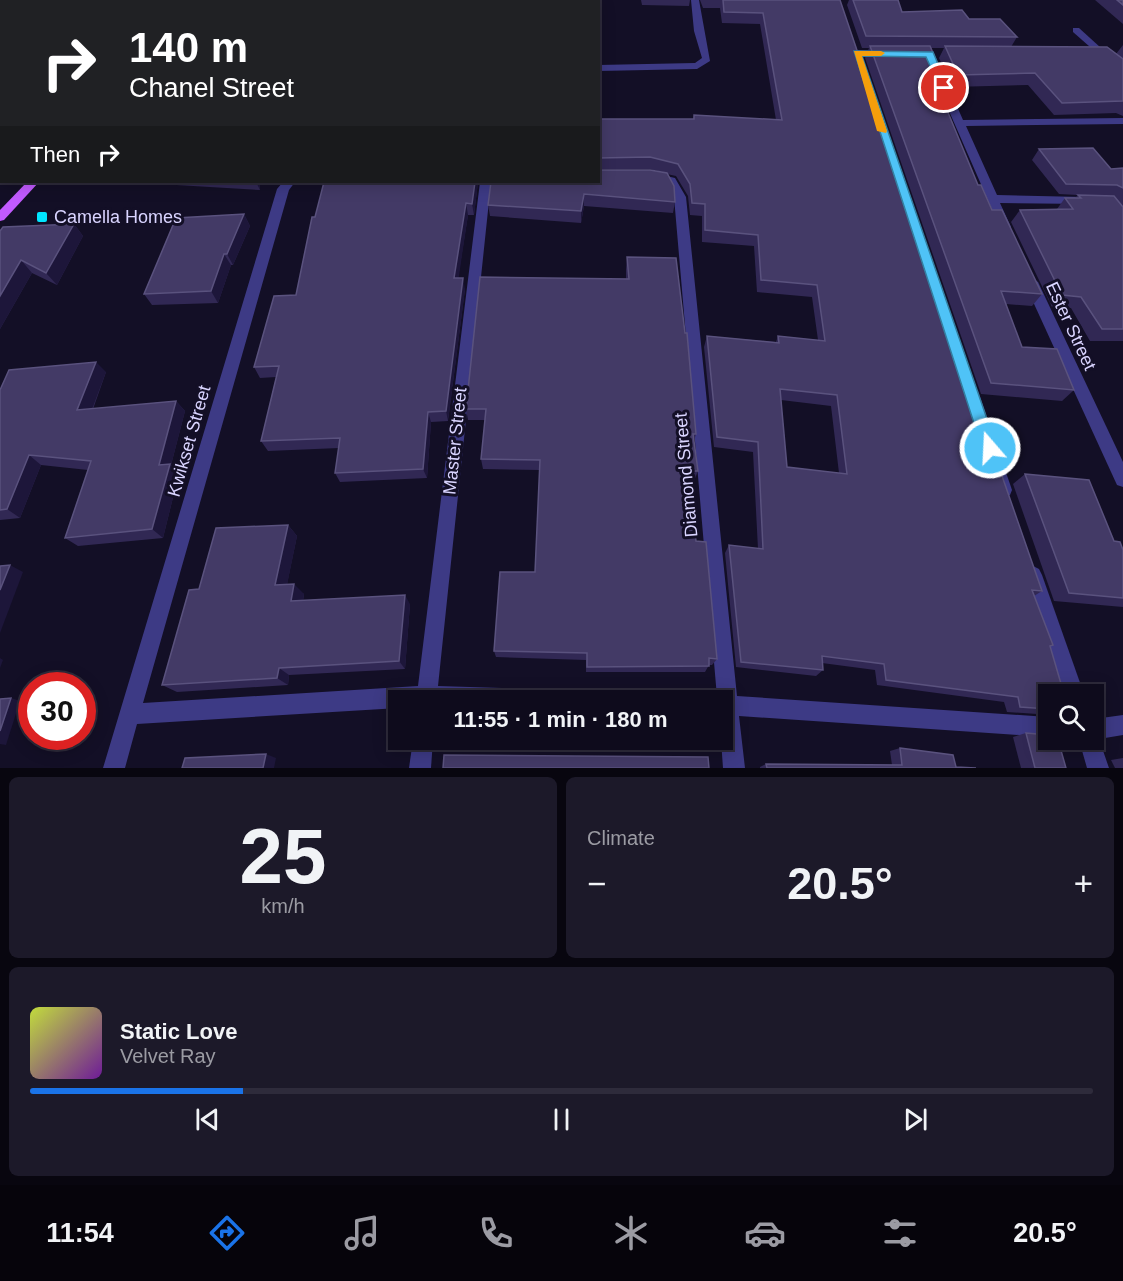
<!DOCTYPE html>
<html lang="en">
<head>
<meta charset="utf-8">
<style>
	body { margin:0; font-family:Arial,sans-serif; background:#1c1929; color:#f1f3f6; height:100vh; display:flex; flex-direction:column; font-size:22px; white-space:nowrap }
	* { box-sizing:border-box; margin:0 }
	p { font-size:20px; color:#9b9ba3 }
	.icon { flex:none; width:33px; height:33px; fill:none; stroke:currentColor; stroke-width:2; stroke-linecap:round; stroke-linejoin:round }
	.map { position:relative; height:768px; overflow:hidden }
	.panel { display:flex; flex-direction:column; gap:9px; padding:9px; background:#08060f; flex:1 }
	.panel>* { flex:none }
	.top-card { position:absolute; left:0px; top:0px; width:600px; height:183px; box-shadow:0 3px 15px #0003,0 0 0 2px #2e2b3b; background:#202124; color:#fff; overflow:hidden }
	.fabs { position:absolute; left:1038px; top:684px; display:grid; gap:12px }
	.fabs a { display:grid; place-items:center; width:66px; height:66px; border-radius:0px; background:#0e0b1c; box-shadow:0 3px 15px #0003,0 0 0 2px #2e2b3b; font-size:30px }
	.speed { position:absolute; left:18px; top:672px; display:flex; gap:12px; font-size:30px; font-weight:700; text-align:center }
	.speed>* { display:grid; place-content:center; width:78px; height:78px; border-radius:50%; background:#0e0b1c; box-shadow:0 3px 15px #0003,0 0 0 2px #2e2b3b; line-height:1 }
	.speed .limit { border:9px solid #d22; background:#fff; color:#111 }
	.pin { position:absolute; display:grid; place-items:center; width:51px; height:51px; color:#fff; margin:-26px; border:3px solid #fff; border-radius:50%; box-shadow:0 2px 6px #0007 }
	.me { position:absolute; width:66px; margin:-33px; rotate:341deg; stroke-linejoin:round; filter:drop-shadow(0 0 4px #0008) }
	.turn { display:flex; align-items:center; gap:21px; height:126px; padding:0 30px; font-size:27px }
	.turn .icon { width:78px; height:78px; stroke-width:2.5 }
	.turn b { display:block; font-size:42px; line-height:51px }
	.then { display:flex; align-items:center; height:57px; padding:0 30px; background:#0003; gap:12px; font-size:22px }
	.big { font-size:45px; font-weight:600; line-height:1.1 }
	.panel .widget { flex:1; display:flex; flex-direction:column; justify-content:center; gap:9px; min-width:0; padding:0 21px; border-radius:9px; background:#1c1929 }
	.panel .dial { align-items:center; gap:0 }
	.dial b { font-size:78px; line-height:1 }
	.song { display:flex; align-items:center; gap:18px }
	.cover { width:72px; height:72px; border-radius:9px; background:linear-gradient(135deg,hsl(70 70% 55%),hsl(280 70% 35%)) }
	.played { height:6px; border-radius:3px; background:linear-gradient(90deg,#1a73e8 20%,#2e2b3b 20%) }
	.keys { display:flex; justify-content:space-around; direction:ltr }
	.heat { display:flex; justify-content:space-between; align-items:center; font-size:33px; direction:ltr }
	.panel .tiles { flex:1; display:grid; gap:9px; grid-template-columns:1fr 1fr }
	.widget:last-child { grid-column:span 2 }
	.trip { position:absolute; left:388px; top:690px; width:345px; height:60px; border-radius:0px; background:#0e0b1c; box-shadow:0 3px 15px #0003,0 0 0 2px #2e2b3b; font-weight:600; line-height:60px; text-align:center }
	.tab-bar { display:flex; height:96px; justify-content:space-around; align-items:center; background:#06040b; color:#9b9ba3 }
	.tab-bar .icon { width:42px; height:42px }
	.tab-bar .current { color:#1a73e8 }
	.tab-bar b { font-size:27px; color:#f1f3f6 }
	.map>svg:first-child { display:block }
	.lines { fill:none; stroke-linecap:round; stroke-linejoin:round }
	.street { fill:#3d3a85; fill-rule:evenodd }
	.primary { fill:#c25bff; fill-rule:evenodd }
	.wall { fill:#312854; fill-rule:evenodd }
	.shaded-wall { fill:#1d163a }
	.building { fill:#433a66; stroke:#5a527e; stroke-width:1.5; fill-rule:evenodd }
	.route { fill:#4fc3f7; stroke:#337fa1; stroke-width:1.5 }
	.slow { fill:#f59e0b }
	.poi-dot { fill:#00e5ff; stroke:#130f26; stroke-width:2 }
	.labels { text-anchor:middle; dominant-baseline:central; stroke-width:6; stroke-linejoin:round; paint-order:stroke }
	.poi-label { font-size:18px; fill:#d9d4ff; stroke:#130f26; text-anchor:start }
	.street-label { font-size:18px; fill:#d9d4ff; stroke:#130f26 }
</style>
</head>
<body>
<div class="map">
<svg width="1123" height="768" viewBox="0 0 1123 768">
	<rect width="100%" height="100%" fill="#130f26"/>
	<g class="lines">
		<!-- street -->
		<g class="street">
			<rect x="578" y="0" width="8" height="2"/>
			<path d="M691 0H699L710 61 697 69 598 71V65L695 63 702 58 694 31Z"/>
			<path d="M1073 28H1079L1123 68V76L1073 32Z"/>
			<path d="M857 50 885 51 890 54 885 57 854 55 852 53Z"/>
			<path d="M933 60 938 63 963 120 1123 118V124L966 126 997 195 1083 197 1089 201 1087 204 1000 203 1011 227 1009 230H1001L928 63Z"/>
			<path d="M658 174 675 178 686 197 737 696 1048 717V737L739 716 745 768H723L721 740H723V700H715L717 697 674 197 667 184 654 181 652 178Z"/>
			<path d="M283 182H295L289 190 143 703 418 686 480 182H491L438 686 569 690 576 693 579 700H399V708L137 724 125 768H103L277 189Z"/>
			<path d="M1031 277 1038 282 1123 462V487L1117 485 1024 282Z"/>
			<path d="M970 385 975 387 978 391 1012 490 1010 495 1004 498 998 495 996 490 962 391 965 387Z"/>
			<path d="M1033 566 1039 569 1042 575 1084 694H1064L1024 575 1027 569Z"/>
			<path d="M1123 715V735L1099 739 1109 768H1087L1079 740H1094V719Z"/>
			<path d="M413 740H433L431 768H409Z"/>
		</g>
		<!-- primary -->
		<g class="primary">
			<path d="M191 0H199L190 2Z"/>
			<path d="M27 182H39L4 220 0 221V210Z"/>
		</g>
	</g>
	<!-- wall -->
	<g class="wall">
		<rect x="460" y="0" width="59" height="2"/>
		<path d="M641 0H690L689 6 642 5Z"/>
		<path d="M700 0H840L993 472 1042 591 1034 596 1050 646 1048 710 1037 714 1007 712 1004 702 877 685 875 670 822 663 823 670 816 676 736 667 725 553 729 545 758 549 753 452 714 447 704 347 707 336 776 342 778 336 818 340 812 297 757 292 754 246 702 242V216L690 215 688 196 676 176 667 174 675 202 673 213 584 206 581 223 490 216 488 205 663 172 649 169H598V119H693L694 115 776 120 760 24 722 23 720 8H703ZM781 400 831 406 839 473 787 467Z"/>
		<path d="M849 0H898L902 12 969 19 1017 37 1011 47 1116 54 1123 45V116L1116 113 1054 115 1028 85 952 87 939 58 944 48H931L943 76 939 84 950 110 948 114 978 185 992 210 1042 294 1032 306 1006 304 1022 347 1074 390 1062 401 981 394 865 58 869 48H862L847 5Z"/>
		<path d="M1095 0H1123V24Z"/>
		<path d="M1039 149 1111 169 1123 168V341H1090L1071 308 1052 307 1011 222 1020 210 1057 209 1065 198H1075L1078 195 1059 194 1032 160Z"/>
		<path d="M126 182H259L260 190Z"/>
		<path d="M324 182H478L474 215H468L458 278 465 289 448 421 431 422 427 478 340 482 335 473 339 448 268 451 261 441 276 377 260 378 254 367 296 295Z"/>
		<path d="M244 214 250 226 233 265H231L218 303 152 305 144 294Z"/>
		<path d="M74 224 83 236 57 285 32 273 0 329V231Z"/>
		<path d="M627 257 696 434 694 441 698 471 694 481H690L696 541 717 659 712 665H709L705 672H586V660L496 657 494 651 535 572 540 470 483 469 481 459 485 420H468L466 409 626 279V269Z"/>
		<path d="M106 372 93 409 176 401 185 411 171 465 179 473 163 538 78 546 65 538 88 470 41 465 20 518 0 520V390Z"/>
		<path d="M1025 474 1114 541 1123 550V607L1054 601 1013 484Z"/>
		<path d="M288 525 297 536 287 584 304 594 303 601 410 604 405 669 289 675 288 685 177 692 162 685 199 589Z"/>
		<path d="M1026 733 1066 768H1021L1013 737Z"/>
		<path d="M900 748 956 767 976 768H760V767L766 764 892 765 890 751Z"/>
		<path d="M1123 758V768H1115L1111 760Z"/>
	</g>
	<!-- shaded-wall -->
	<g class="shaded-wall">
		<path d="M130 0H145L144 2H128Z"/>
		<path d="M2 90V108L0 110V91Z"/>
		<path d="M2 144V168L0 170V146Z"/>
		<path d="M256 182H259L260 190Z"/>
		<path d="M475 182H478L474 215 472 204Z"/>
		<path d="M584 194V206L581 223V211Z"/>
		<path d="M466 203 468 215 457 289 454 278Z"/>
		<path d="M244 214 250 226 233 265 227 254Z"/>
		<path d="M74 224 83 236 57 285 46 273Z"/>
		<path d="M224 254 231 265 218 303 211 291Z"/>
		<path d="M21 260 32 273 0 329V296Z"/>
		<path d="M463 278 465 289 448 421 446 411Z"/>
		<path d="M96 362 106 372 88 420 77 410Z"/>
		<path d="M176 401 185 411 171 465 179 473 163 538 152 529 159 465Z"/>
		<path d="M428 412 431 422 427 478 423 469Z"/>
		<path d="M29 455 41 465 20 518 7 509Z"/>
		<path d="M288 525 297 536 285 595 275 585Z"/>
		<path d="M10 565 23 572 0 633V590Z"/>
		<path d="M294 584 304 594 301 611 291 601Z"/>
		<path d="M405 595 410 604 405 669 399 661Z"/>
		<path d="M0 658 3 660 0 668Z"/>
		<path d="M279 668 289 675 288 685 277 678Z"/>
		<path d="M11 698 20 701 6 745 0 744V731Z"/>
		<path d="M266 754 276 758 274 768H263Z"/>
	</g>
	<!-- building -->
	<g class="building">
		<path d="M36 0H130L128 2H34Z"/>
		<path d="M215 0H422V2H214Z"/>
		<path d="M723 0H840L969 382 993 472 1001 473 1042 591 1032 590 1053 645 1050 646 1064 694H1048V709L1020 707 1018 697 886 680 884 664 822 656 823 670 741 662 729 545 763 549 758 442 717 437 707 336 779 343 778 336 825 341 817 285 761 280 758 235 705 230V204L692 203 690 184 678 164 650 157 598 158V119H694V115L782 120 763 13 724 12ZM780 389 837 395 847 474 787 467Z"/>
		<path d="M853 0H898L902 12 962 10 969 19H1000L1017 37 866 36Z"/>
		<path d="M1117 0H1123V5Z"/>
		<path d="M2 34V90L0 91V35Z"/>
		<path d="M870 46H930L943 76H935L950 110H947L978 185H981L992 210H1002L1042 294 1001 291 1022 347 1057 349 1074 390 991 383Z"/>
		<path d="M945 46 1107 47 1123 59V101L1062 103 1035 73 958 75Z"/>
		<path d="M0 136H2V144L0 146Z"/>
		<path d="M1093 148 1111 169 1123 168V188L1117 185 1066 184 1039 149Z"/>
		<path d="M598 170H650L667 173 674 186 675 202 584 194 581 211 488 205 491 182H598Z"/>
		<path d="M324 182H475L472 204 466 203 454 278H463L446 411 428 412 423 469 335 473 340 438 261 441 279 366 254 367 274 296 296 295 312 217H315Z"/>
		<path d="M1078 195 1114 196 1123 207V329H1102L1081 297 1062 295 1020 210 1073 209 1065 198H1081Z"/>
		<path d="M244 214 227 254H224L211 291 144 294 176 218Z"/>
		<path d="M74 224 46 273 21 260 0 296V231L3 227Z"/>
		<path d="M627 257 676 258 685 333H687L696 434H693L698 471H689L696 541 706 542 717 659 709 658V666L587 667V653L494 651 500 572H535L540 460 481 459 486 409H466L480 277 629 279Z"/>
		<path d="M96 362 77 410 176 401 159 465 170 464 152 529 65 538 91 461 29 455 7 509 0 510V390L9 370Z"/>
		<path d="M1025 474 1089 480 1114 541 1120 542 1123 550V598L1069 593Z"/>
		<path d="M288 525 275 585 294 584 291 601 405 595 399 661 279 668 277 678 162 685 189 590 199 589 216 528Z"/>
		<path d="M10 565 0 590V566Z"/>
		<path d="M11 698 0 731V699Z"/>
		<path d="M1026 733 1048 735V740H1058L1066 768H1035Z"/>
		<path d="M900 748 953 755 956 767 976 768H767L766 764 902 765Z"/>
		<path d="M266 754 263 768H182L185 758Z"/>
		<path d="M444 755 708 757 709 768H443Z"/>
	</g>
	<!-- route -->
	<path class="route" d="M854 51 933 52 948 88 941 90 926 57 862 56 997 448 995 453 990 455 984 453 982 448Z"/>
	<!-- slow -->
	<path class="slow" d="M854 51H881L885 53 881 56H862L887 131 886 133 877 131Z"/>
	<!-- markers -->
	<rect class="poi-dot" x="36" y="211" width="12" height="12" rx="3"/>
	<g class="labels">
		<!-- poi labels -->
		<g class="poi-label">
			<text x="54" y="217">Camella Homes</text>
		</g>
		<!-- street labels -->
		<g class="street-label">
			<text transform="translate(1071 326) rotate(65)">Ester Street</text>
			<text transform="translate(189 441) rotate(-74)">Kwikset Street</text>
			<text transform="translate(455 441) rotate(-84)">Master Street</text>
			<text transform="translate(686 475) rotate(-95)">Diamond Street</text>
		</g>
	</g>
</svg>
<div class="fabs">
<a><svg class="icon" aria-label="search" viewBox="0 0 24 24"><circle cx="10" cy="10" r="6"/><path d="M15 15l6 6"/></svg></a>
</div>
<div class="speed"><div class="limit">30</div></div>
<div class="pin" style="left:944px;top:88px;background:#d93025"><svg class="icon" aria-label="arrive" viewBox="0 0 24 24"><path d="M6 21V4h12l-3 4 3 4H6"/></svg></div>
<svg class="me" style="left:990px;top:448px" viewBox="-20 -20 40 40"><circle r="17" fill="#4fc3f7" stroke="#fff" stroke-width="3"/><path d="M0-11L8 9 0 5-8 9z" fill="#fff"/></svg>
<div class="trip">11:55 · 1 min · 180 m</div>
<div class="top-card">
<div class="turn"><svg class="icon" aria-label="right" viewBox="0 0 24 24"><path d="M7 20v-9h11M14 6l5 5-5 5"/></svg><div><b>140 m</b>Chanel Street</div></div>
<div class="then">Then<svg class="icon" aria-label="right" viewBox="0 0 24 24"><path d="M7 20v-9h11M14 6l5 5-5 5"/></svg></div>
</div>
</div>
<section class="panel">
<div class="tiles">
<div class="widget dial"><b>25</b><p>km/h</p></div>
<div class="widget"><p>Climate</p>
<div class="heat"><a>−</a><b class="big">20.5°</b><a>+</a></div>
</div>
<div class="widget">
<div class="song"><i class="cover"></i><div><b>Static Love</b><p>Velvet Ray</p></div></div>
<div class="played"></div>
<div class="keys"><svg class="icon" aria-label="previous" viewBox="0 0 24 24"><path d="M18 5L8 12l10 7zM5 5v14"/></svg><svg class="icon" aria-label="pause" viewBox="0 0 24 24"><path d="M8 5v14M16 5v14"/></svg><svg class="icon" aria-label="next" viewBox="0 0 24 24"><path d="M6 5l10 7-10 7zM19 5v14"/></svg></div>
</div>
</div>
</section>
<nav class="tab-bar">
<b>11:54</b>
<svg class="icon current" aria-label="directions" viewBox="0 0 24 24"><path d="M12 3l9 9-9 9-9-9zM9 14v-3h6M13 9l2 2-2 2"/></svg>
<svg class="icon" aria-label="music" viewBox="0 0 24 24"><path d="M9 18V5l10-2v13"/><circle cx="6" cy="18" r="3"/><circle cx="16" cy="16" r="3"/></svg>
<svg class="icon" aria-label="phone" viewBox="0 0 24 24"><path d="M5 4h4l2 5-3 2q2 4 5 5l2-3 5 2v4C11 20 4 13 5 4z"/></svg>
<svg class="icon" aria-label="climate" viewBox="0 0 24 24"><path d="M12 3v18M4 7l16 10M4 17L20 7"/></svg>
<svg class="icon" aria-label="car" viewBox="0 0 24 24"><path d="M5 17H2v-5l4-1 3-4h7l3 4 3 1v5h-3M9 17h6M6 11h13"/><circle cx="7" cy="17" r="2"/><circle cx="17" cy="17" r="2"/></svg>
<svg class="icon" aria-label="filters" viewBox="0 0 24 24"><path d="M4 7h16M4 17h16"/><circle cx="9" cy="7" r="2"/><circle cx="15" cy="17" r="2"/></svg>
<b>20.5°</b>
</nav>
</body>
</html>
